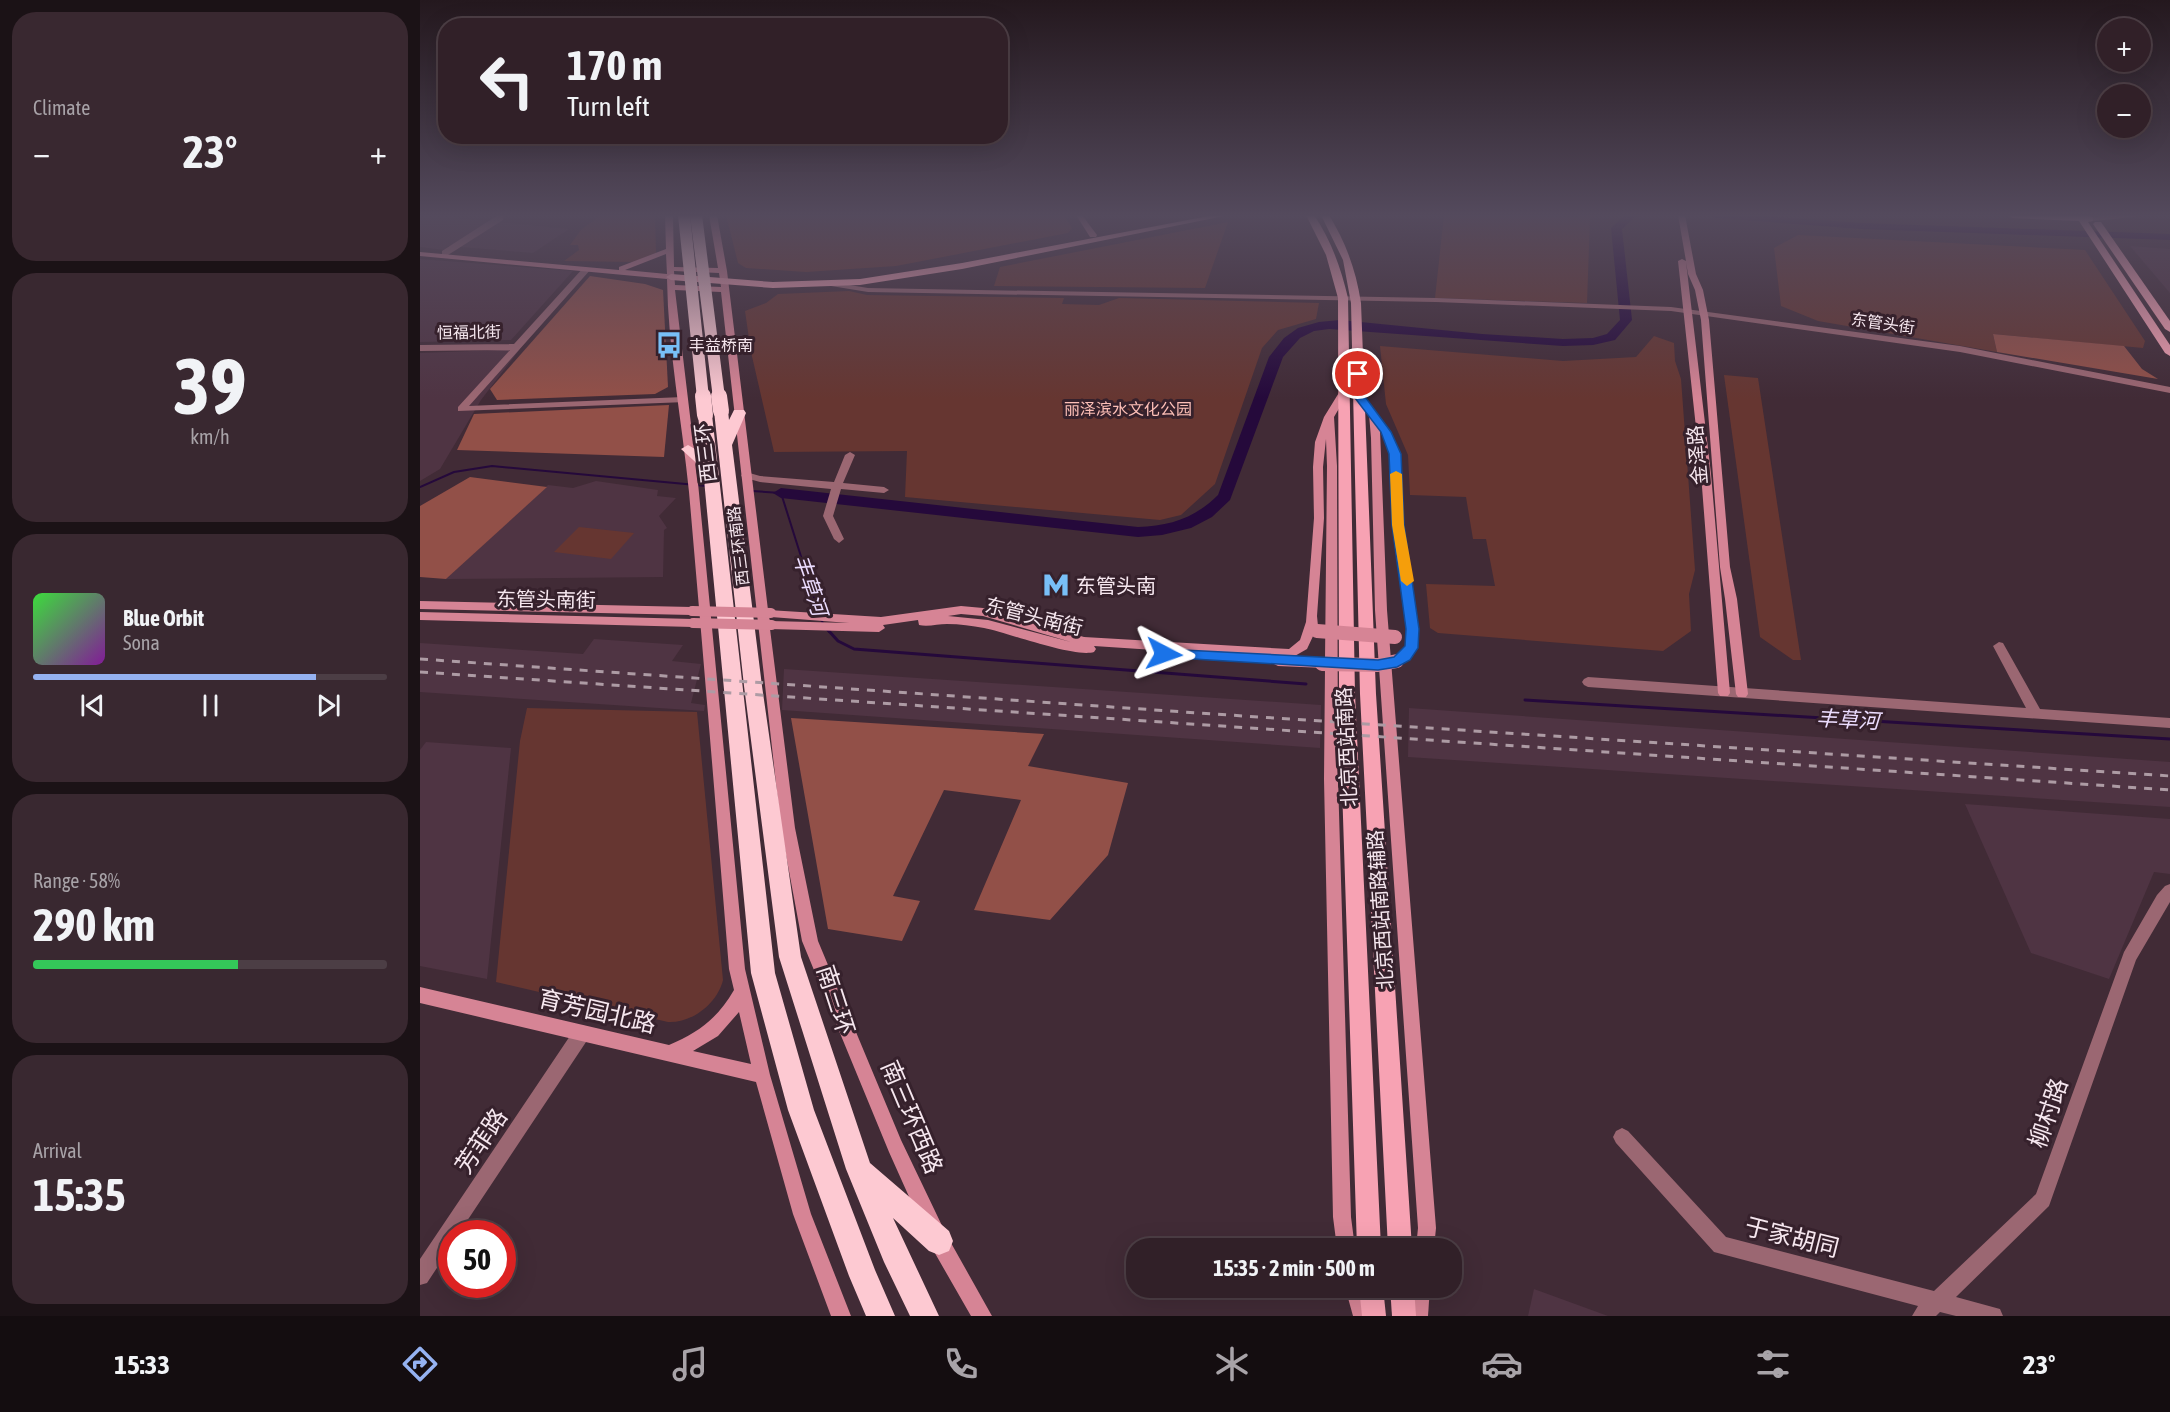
<!DOCTYPE html>
<html lang="en">
<head>
<meta charset="utf-8">
<style>
	body { margin:0; font-family:"Asap Condensed","Noto Sans SC",sans-serif; background:#392830; color:#f1f3f6; height:100vh; display:flex; flex-direction:column; font-size:22px; white-space:nowrap }
	* { box-sizing:border-box; margin:0 }
	p { font-size:20px; color:#a8a3a8 }
	.icon { flex:none; width:33px; height:33px; fill:none; stroke:currentColor; stroke-width:2; stroke-linecap:round; stroke-linejoin:round }
	.map { position:relative; flex:1; overflow:hidden }
	.side { display:flex; flex-direction:column; gap:12px; padding:12px; background:#1b1216; width:420px }
	.side>* { flex:none }
	.banner { position:absolute; left:18px; top:18px; width:570px; height:126px; border-radius:24px; box-shadow:0 6px 24px #0002,0 0 0 2px #4c3e45; background:#312028; color:#f1f3f6; overflow:hidden }
	.buttons { position:absolute; left:1677px; top:18px; display:grid; gap:12px }
	.buttons a { display:grid; place-items:center; width:54px; height:54px; border-radius:50%; background:#312028; box-shadow:0 6px 24px #0002,0 0 0 2px #4c3e45; font-size:30px }
	.speed { position:absolute; left:18px; top:1220px; display:flex; gap:12px; font-size:30px; font-weight:700; text-align:center }
	.speed>* { display:grid; place-content:center; width:78px; height:78px; border-radius:50%; background:#312028; box-shadow:0 6px 24px #0002,0 0 0 2px #4c3e45; line-height:1 }
	.speed .limit { border:9px solid #d22; background:#fff; color:#111 }
	.pin { position:absolute; display:grid; place-items:center; width:51px; height:51px; color:#fff; margin:-26px; border:3px solid #fff; border-radius:50%; box-shadow:0 2px 6px #0007 }
	.me { position:absolute; width:66px; margin:-33px; rotate:94deg; stroke-linejoin:round; filter:drop-shadow(0 0 4px #0008) }
	.turn { display:flex; align-items:center; gap:21px; height:126px; padding:0 30px; font-size:27px }
	.turn .icon { width:78px; height:78px; stroke-width:2.5 }
	.turn b { display:block; font-size:42px; line-height:51px }
	.big { font-size:45px; font-weight:700; line-height:1.1 }
	.side .widget { flex:1; display:flex; flex-direction:column; justify-content:center; gap:9px; min-width:0; padding:0 21px; border-radius:24px; background:#392830 }
	.side .dial { align-items:center; gap:0 }
	.dial b { font-size:78px; line-height:1 }
	.song { display:flex; align-items:center; gap:18px }
	.cover { width:72px; height:72px; border-radius:9px; background:linear-gradient(135deg,hsl(120 70% 55%),hsl(290 70% 35%)) }
	.played { height:6px; border-radius:3px; background:linear-gradient(90deg,#95b2f1 80%,#4c3e45 80%) }
	.keys { display:flex; justify-content:space-around; direction:ltr }
	.heat { display:flex; justify-content:space-between; align-items:center; font-size:33px; direction:ltr }
	.charge { height:9px; border-radius:4px; background:linear-gradient(90deg,#34c759 58%,#4c3e45 0) }
	.trip { position:absolute; left:706px; top:1238px; width:336px; height:60px; border-radius:24px; background:#312028; box-shadow:0 6px 24px #0002,0 0 0 2px #4c3e45; font-weight:700; line-height:60px; text-align:center }
	.tab-bar { display:flex; height:96px; justify-content:space-around; align-items:center; background:#140d10; color:#a8a3a8 }
	.tab-bar .icon { width:42px; height:42px }
	.tab-bar .current { color:#95b2f1 }
	.tab-bar b { font-size:27px; color:#f1f3f6 }
	main { display:flex; flex:1; min-height:0 }
	.map>svg:first-child { display:block }
	.built { fill:#4f3443 }
	.green { fill:#663631 }
	.forest { fill:#925048 }
	.lines { fill:none; stroke-linecap:round; stroke-linejoin:round }
	.stream-far1 { stroke:#25093b; stroke-width:2 }
	.stream { stroke:#25093b; stroke-width:3 }
	.river { fill:#25093b; fill-rule:evenodd }
	.street { fill:#9b6772; fill-rule:evenodd }
	.secondary { fill:#d68495; fill-rule:evenodd }
	.primary { fill:#f7a2b3; fill-rule:evenodd }
	.highway { fill:#fdc9d2; fill-rule:evenodd }
	.rail { stroke:#ad9ba4; stroke-width:3; stroke-dasharray:8 8; stroke-linecap:butt }
	.secondary-bridge-far1 { stroke:#d68495; stroke-width:10 }
	.secondary-bridge { stroke:#d68495; stroke-width:14 }
	.highway-bridge-far1 { stroke:#fdc9d2; stroke-width:12 }
	.highway-bridge { stroke:#fdc9d2; stroke-width:16 }
	.route { fill:#1a73e8; stroke:#114b97; stroke-width:1.5 }
	.slow { fill:#f59e0b }
	.labels { text-anchor:middle; dominant-baseline:central; stroke-width:6; stroke-linejoin:round; paint-order:stroke }
	.far-street-label { font-size:16px; fill:#f6e7ef; stroke:#36212c }
	.far-poi-label { font-size:16px; fill:#f6e7ef; stroke:#36212c; text-anchor:start }
	.far-park-label { font-size:16px; fill:#fdbfb7; stroke:#36212c }
	.street-label { font-size:20px; fill:#f6e7ef; stroke:#36212c }
	.poi-label { font-size:20px; fill:#f6e7ef; stroke:#36212c; text-anchor:start }
	.water-label { font-size:21px; font-style:italic; fill:#ecddff; stroke:#36212c }
	.near-street-label { font-size:24px; fill:#f6e7ef; stroke:#36212c }
</style>
</head>
<body>
<main>
<section class="side">
<div class="widget"><p>Climate</p>
<div class="heat"><a>−</a><b class="big">23°</b><a>+</a></div>
</div>
<div class="widget dial"><b>39</b><p>km/h</p></div>
<div class="widget">
<div class="song"><i class="cover"></i><div><b>Blue Orbit</b><p>Sona</p></div></div>
<div class="played"></div>
<div class="keys"><svg class="icon" aria-label="previous" viewBox="0 0 24 24"><path d="M18 5L8 12l10 7zM5 5v14"/></svg><svg class="icon" aria-label="pause" viewBox="0 0 24 24"><path d="M8 5v14M16 5v14"/></svg><svg class="icon" aria-label="next" viewBox="0 0 24 24"><path d="M6 5l10 7-10 7zM19 5v14"/></svg></div>
</div>
<div class="widget"><p>Range · 58%</p><b class="big">290 km</b><div class="charge"></div></div>
<div class="widget"><p>Arrival</p><b class="big">15:35</b></div>
</section>
<div class="map">
<svg width="1750" height="1316" viewBox="0 0 1750 1316">
	<rect width="100%" height="100%" fill="#412b36"/>
	<!-- built -->
	<g class="built">
		<path d="M0 215H36V218L149 229 113 253 28 246 24 250 0 247Z"/>
		<path d="M1710 246 1750 249V293Z"/>
		<path d="M0 259 153 271 91 340 0 342Z"/>
		<path d="M100 349 61 400 20 469 0 481V353Z"/>
		<path d="M176 481 238 490 237 496 256 498 239 516 247 528 244 530 243 577 26 579 128 485 153 488Z"/>
		<path d="M174 639 263 645 252 661 281 664 271 703 285 705 284 711 0 692V643L163 654Z"/>
		<path d="M364 669 901 705 900 748 362 710Z"/>
		<path d="M989 708 1750 762V807L988 757Z"/>
		<path d="M6 742 91 748 67 979 0 966V750Z"/>
		<path d="M1545 804 1750 819V874L1734 872 1689 979 1611 953Z"/>
		<path d="M1114 1289 1188 1316H1108Z"/>
	</g>
	<!-- green -->
	<g class="green">
		<path d="M181 215H235L236 253 215 262 144 261 159 250 158 245H150L161 230Z"/>
		<path d="M306 215H644L652 228 648 233 476 266 386 272 326 268 318 263Z"/>
		<path d="M1024 215 1158 217V215H1178L1170 219 1167 303 1015 298Z"/>
		<path d="M808 222 785 288 574 286 580 267Z"/>
		<path d="M1378 235 1665 250 1725 341 1723 348 1573 334 1577 352 1398 321 1361 306 1354 248Z"/>
		<path d="M429 291 447 295 644 298 642 304 679 305 699 298 899 303 896 319 858 330 842 348 795 484 761 515 740 520 485 497 487 451 354 452 331 352 325 311 346 303 358 294Z"/>
		<path d="M1234 336 1254 343 1255 361 1261 379 1275 570 1269 594 1271 631 1243 651 1018 633 1010 628 1006 584 1075 586 1066 539H1053L1046 497 990 495 988 455 966 404 960 346 1143 361 1216 357Z"/>
		<path d="M1304 375 1338 378 1381 660H1373L1340 637Z"/>
		<path d="M159 527 214 533 191 559 134 552Z"/>
		<path d="M107 708 277 712 303 980C297 1004 272 1023 248 1022L76 982 100 741Z"/>
	</g>
	<!-- forest -->
	<g class="forest">
		<path d="M170 276 225 284 243 290 248 387 235 394 77 400 70 389Z"/>
		<path d="M1573 334 1704 346 1722 369 1738 379 1577 352Z"/>
		<path d="M249 405 244 457 37 450 54 414Z"/>
		<path d="M50 477 127 487 26 579 0 577V506Z"/>
		<path d="M371 718 624 734 608 766 708 783 688 855 630 920 554 910 601 800 524 790 473 896 500 901 482 941 408 929Z"/>
	</g>
	<g class="lines">
		<!-- stream-far1 -->
		<g class="stream-far1">
			<path d="M0 487 34 472 72 466 287 486"/>
			<path d="M332 491 361 493 401 620 409 632"/>
		</g>
		<!-- stream -->
		<g class="stream">
			<path d="M408 630 418 641 434 649 886 684"/>
			<path d="M1105 700 1750 739"/>
		</g>
		<!-- river -->
		<g class="river">
			<path d="M1205 215H1223L1214 218 1202 229 1212 320 1195 340 1173 345 1143 346 909 329 894 331 880 338 863 357 810 500 792 517 771 528 742 535 718 537 361 498 353 493 361 488 718 527C750 526 775 518 798 495L849 357 864 338 878 328 899 322 920 320 1062 334 1143 339 1173 338 1187 334 1200 320 1191 228Z"/>
			<path d="M1290 215H1331L1442 223 1750 234V240L1442 229 1295 218Z"/>
		</g>
		<!-- street -->
		<g class="street">
			<path d="M78 215H84L83 220 28 255H22V251Z"/>
			<path d="M1697 215H1718L1714 217 1674 221 1670 219 1674 217Z"/>
			<path d="M164 267 171 269 49 406 263 397 266 398V402L38 411V407L90 350 0 351V345L94 344Z"/>
			<path d="M411 282 448 288 1016 298 1251 307 1540 346 1750 387V393L1540 352 1251 311 1016 302 448 292 411 286Z"/>
			<path d="M430 452 435 455 423 483 464 487 469 490 464 493 421 489 413 516 424 539 419 543 414 539 403 516 411 489 340 482 322 477 321 475 326 472 340 476 414 482 425 455Z"/>
			<path d="M1579 642 1583 643 1620 709 1750 718V728L1168 687 1164 685 1162 682 1164 679 1168 677 1606 708 1573 646Z"/>
			<path d="M1750 884V902L1716 960 1629 1206 1536 1297 1580 1309 1583 1316H1536L1520 1312 1516 1316H1492L1498 1306 1294 1252 1196 1143 1193 1137 1196 1131 1202 1128 1208 1131 1306 1237 1514 1291 1616 1194 1704 952 1737 895 1745 886Z"/>
			<path d="M162 1025 168 1027 170 1033 168 1039 39 1233H32V1245L7 1283 0 1285V1259L156 1027Z"/>
		</g>
		<!-- secondary -->
		<g class="secondary">
			<path d="M245 215H253L254 267 298 268 289 215H297L307 271 348 610 461 617 541 606 563 608 664 637 869 649 880 640 886 622 894 518 893 467 895 442 904 417 920 391 923 390 928 393 914 417 917 466 918 779 931 1217 935 1248H917L913 1217 904 779 905 668 858 666 854 664 852 661 855 658 674 646 676 649 674 652C654 658 589 633 564 628 552 626 540 624 527 624 518 624 508 627 499 625L498 620 463 625 465 628 459 632 350 629 375 828 398 941 481 1140 526 1234 572 1316H551L512 1248 469 1152 382 941 361 828 301 292 255 290 278 483 325 969 350 1075 391 1214 431 1316H411L373 1214 336 1082 0 1003V987L249 1045C278 1033 298 1018 314 990L309 969C296 810 283 651 269 492 262 421 248 350 247 279L0 256V252L199 270V267L246 249ZM246 254 247 274 205 270ZM254 271 299 273 301 287 255 285ZM906 439 907 466 905 660 873 657 887 649 894 634 899 633 901 630 898 626 897 616 904 518 903 467ZM541 614 563 616 651 642 568 620 528 616ZM349 617H351L429 623 350 621ZM319 1012 331 1064 273 1051 298 1036Z"/>
			<path d="M656 215H662L677 235 676 237H670Z"/>
			<path d="M1258 215H1265L1276 274 1283 290 1289 320 1310 567 1317 599 1328 694 1326 697H1318L1316 694 1305 599 1300 567 1281 320 1275 290 1268 274 1266 262 1291 474 1310 693 1308 696H1300L1298 693 1281 474 1258 261 1262 259 1266 261Z"/>
			<path d="M938 391 941 392 971 432 980 454 983 525 999 629 996 651 981 664H973L971 661 986 646 987 629 973 525 970 454 960 430 967 610 1016 1228 1014 1248H996L998 1228 955 610 951 438 949 414 933 394Z"/>
			<path d="M0 601 272 607 278 611 272 615 0 609Z"/>
			<path d="M0 612 273 619 279 623 273 627 0 620Z"/>
			<path d="M925 1287H943L953 1316H933Z"/>
			<path d="M992 1287H1010L1008 1316H988Z"/>
		</g>
		<!-- primary -->
		<g class="primary">
			<path d="M794 215H809L542 269 440 285 353 288 251 280 246 277 251 274 353 282 440 279 542 263Z"/>
			<path d="M886 215H894C911 240 921 268 928 298L935 694 961 1248H937L919 694 918 298 906 255Z"/>
			<path d="M901 215H909C926 243 936 270 941 303L956 694 992 1248H968L940 694 931 303 923 260Z"/>
			<path d="M1588 215H1663L1673 217V221L1668 222 1750 345V356L1745 353 1659 221 1592 218Z"/>
			<path d="M1675 222H1681L1750 321V332L1745 329 1673 224Z"/>
			<path d="M939 1287H963L966 1316H942Z"/>
			<path d="M970 1287H994L996 1316H972Z"/>
		</g>
		<!-- highway -->
		<g class="highway">
			<path d="M301 407 308 411 309 420 314 410H324L326 413 312 445 342 686 381 957 450 1163 529 1231 533 1241 529 1251 519 1255 509 1251 473 1218 519 1316H490L464 1262 426 1169 359 957 324 686 294 411Z"/>
			<path d="M285 411 292 415 355 973 394 1110 455 1270 475 1316H446L429 1276 368 1110 331 973 283 469 261 449 268 445 282 453 278 415Z"/>
		</g>
		<!-- rail -->
		<g class="rail">
			<path d="M0 659 793 714 1750 776"/>
			<path d="M0 672 1750 790"/>
		</g>
		<!-- secondary-bridge-far1 -->
		<g class="secondary-bridge-far1">
			<path d="M272 611 351 613"/>
			<path d="M273 623 352 625"/>
			<path d="M897 631 909 632"/>
		</g>
		<!-- secondary-bridge -->
		<g class="secondary-bridge">
			<path d="M897 631 975 637"/>
			<path d="M902 664 958 665 977 661"/>
		</g>
		<!-- highway-bridge-far1 -->
		<g class="highway-bridge-far1">
			<path d="M264 215 283 398"/>
			<path d="M276 215 299 398"/>
		</g>
		<!-- highway-bridge -->
		<g class="highway-bridge">
			<path d="M283 396 285 415"/>
			<path d="M299 396 301 411"/>
		</g>
	</g>
	<!-- sky -->
	<linearGradient id="sky" x2="0" y2="1"><stop stop-color="#24181e"/><stop offset="0.54" stop-color="#544a5d"/><stop offset="1" stop-color="#544a5d" stop-opacity="0"/></linearGradient>
	<rect width="1750" height="399" fill="url(#sky)"/>
	<!-- route -->
	<path class="route" d="M935 372 943 374V394L971 432 981 454 984 525 999 629 998 648 990 660 977 667 958 670 740 657 738 654 740 650 744 649 958 660 974 657 985 646 986 629 972 525 969 454 961 432 932 394Z"/>
	<!-- slow -->
	<path class="slow" d="M976 471 982 474 984 525 994 581 987 586 981 581 972 525 970 474Z"/>
	<!-- icons -->
	<defs>
		<symbol id="bus-bare" viewBox="-9 -9 18 18"><path d="M-5-6H5V4H4V6H2V4H-2V6H-4V4H-5ZM-3.5-4V0h7V-4ZM-3.5 1.2v1.5H-2V1.2ZM2 1.2v1.5H3.5V1.2Z" fill="#78bff7" stroke="#36212c" stroke-width="2.5" paint-order="stroke"/></symbol>
		<symbol id="metro-bare" viewBox="-9 -9 18 18"><path d="M-5.5 5V-5H-3L0 0L3-5H5.5V5H3V-.5L0 4L-3-.5V5Z" fill="#78bff7" stroke="#36212c" stroke-width="2.5" paint-order="stroke"/></symbol>
	</defs>
	<g fill-rule="evenodd">
		<use href="#bus-bare" x="230" y="326" width="38" height="38"/>
		<use href="#metro-bare" x="617" y="566" width="38" height="38"/>
	</g>
	<g class="labels">
		<!-- far-street labels -->
		<g class="far-street-label">
			<text transform="translate(1463 323) rotate(8)">东管头街</text>
			<text transform="translate(49 332) rotate(-1)">恒福北街</text>
			<text transform="translate(318 546) rotate(-97)">西三环南路</text>
		</g>
		<!-- far-poi labels -->
		<g class="far-poi-label">
			<text x="269" y="345">丰益桥南</text>
		</g>
		<!-- far-park labels -->
		<g class="far-park-label">
			<text x="708" y="409">丽泽滨水文化公园</text>
		</g>
		<!-- street labels -->
		<g class="street-label">
			<text transform="translate(285 453) rotate(-97)">西三环</text>
			<text transform="translate(1277 455) rotate(-95)">金泽路</text>
			<text transform="translate(126 599) rotate(1)">东管头南街</text>
			<text transform="translate(614 616) rotate(14)">东管头南街</text>
			<text transform="translate(926 747) rotate(-93)">北京西站南路</text>
			<text transform="translate(960 910) rotate(-94)">北京西站南路辅路</text>
		</g>
		<!-- poi labels -->
		<g class="poi-label">
			<text x="656" y="585">东管头南</text>
		</g>
		<!-- water labels -->
		<g class="water-label">
			<text transform="translate(391 585) rotate(71)">丰草河</text>
			<text transform="translate(1428 719) rotate(3)">丰草河</text>
		</g>
		<!-- near-street labels -->
		<g class="near-street-label">
			<text transform="translate(416 1000) rotate(72)">南三环</text>
			<text transform="translate(177 1011) rotate(13)">育芳园北路</text>
			<text transform="translate(1628 1113) rotate(-71)">柳村路</text>
			<text transform="translate(492 1117) rotate(67)">南三环西路</text>
			<text transform="translate(61 1141) rotate(-56)">芳菲路</text>
			<text transform="translate(1372 1237) rotate(14)">于家胡同</text>
		</g>
	</g>
</svg>
<div class="buttons">
<a>+</a>
<a>−</a>
</div>
<div class="speed"><div class="limit">50</div></div>
<div class="pin" style="left:938px;top:374px;background:#d93025"><svg class="icon" aria-label="arrive" viewBox="0 0 24 24"><path d="M6 21V4h12l-3 4 3 4H6"/></svg></div>
<svg class="me" style="left:744px;top:654px" viewBox="-20 -20 40 40"><path d="M0-17L14 15 0 8-14 15z" fill="#1a73e8" stroke="#fff" stroke-width="4"/></svg>
<div class="trip">15:35 · 2 min · 500 m</div>
<div class="banner">
<div class="turn"><svg class="icon" aria-label="left" viewBox="0 0 24 24"><path d="M17 20v-9H6M10 6l-5 5 5 5"/></svg><div><b>170 m</b>Turn left</div></div>
</div>
</div>
</main>
<nav class="tab-bar">
<b>15:33</b>
<svg class="icon current" aria-label="directions" viewBox="0 0 24 24"><path d="M12 3l9 9-9 9-9-9zM9 14v-3h6M13 9l2 2-2 2"/></svg>
<svg class="icon" aria-label="music" viewBox="0 0 24 24"><path d="M9 18V5l10-2v13"/><circle cx="6" cy="18" r="3"/><circle cx="16" cy="16" r="3"/></svg>
<svg class="icon" aria-label="phone" viewBox="0 0 24 24"><path d="M5 4h4l2 5-3 2q2 4 5 5l2-3 5 2v4C11 20 4 13 5 4z"/></svg>
<svg class="icon" aria-label="climate" viewBox="0 0 24 24"><path d="M12 3v18M4 7l16 10M4 17L20 7"/></svg>
<svg class="icon" aria-label="car" viewBox="0 0 24 24"><path d="M5 17H2v-5l4-1 3-4h7l3 4 3 1v5h-3M9 17h6M6 11h13"/><circle cx="7" cy="17" r="2"/><circle cx="17" cy="17" r="2"/></svg>
<svg class="icon" aria-label="filters" viewBox="0 0 24 24"><path d="M4 7h16M4 17h16"/><circle cx="9" cy="7" r="2"/><circle cx="15" cy="17" r="2"/></svg>
<b>23°</b>
</nav>
</body>
</html>
